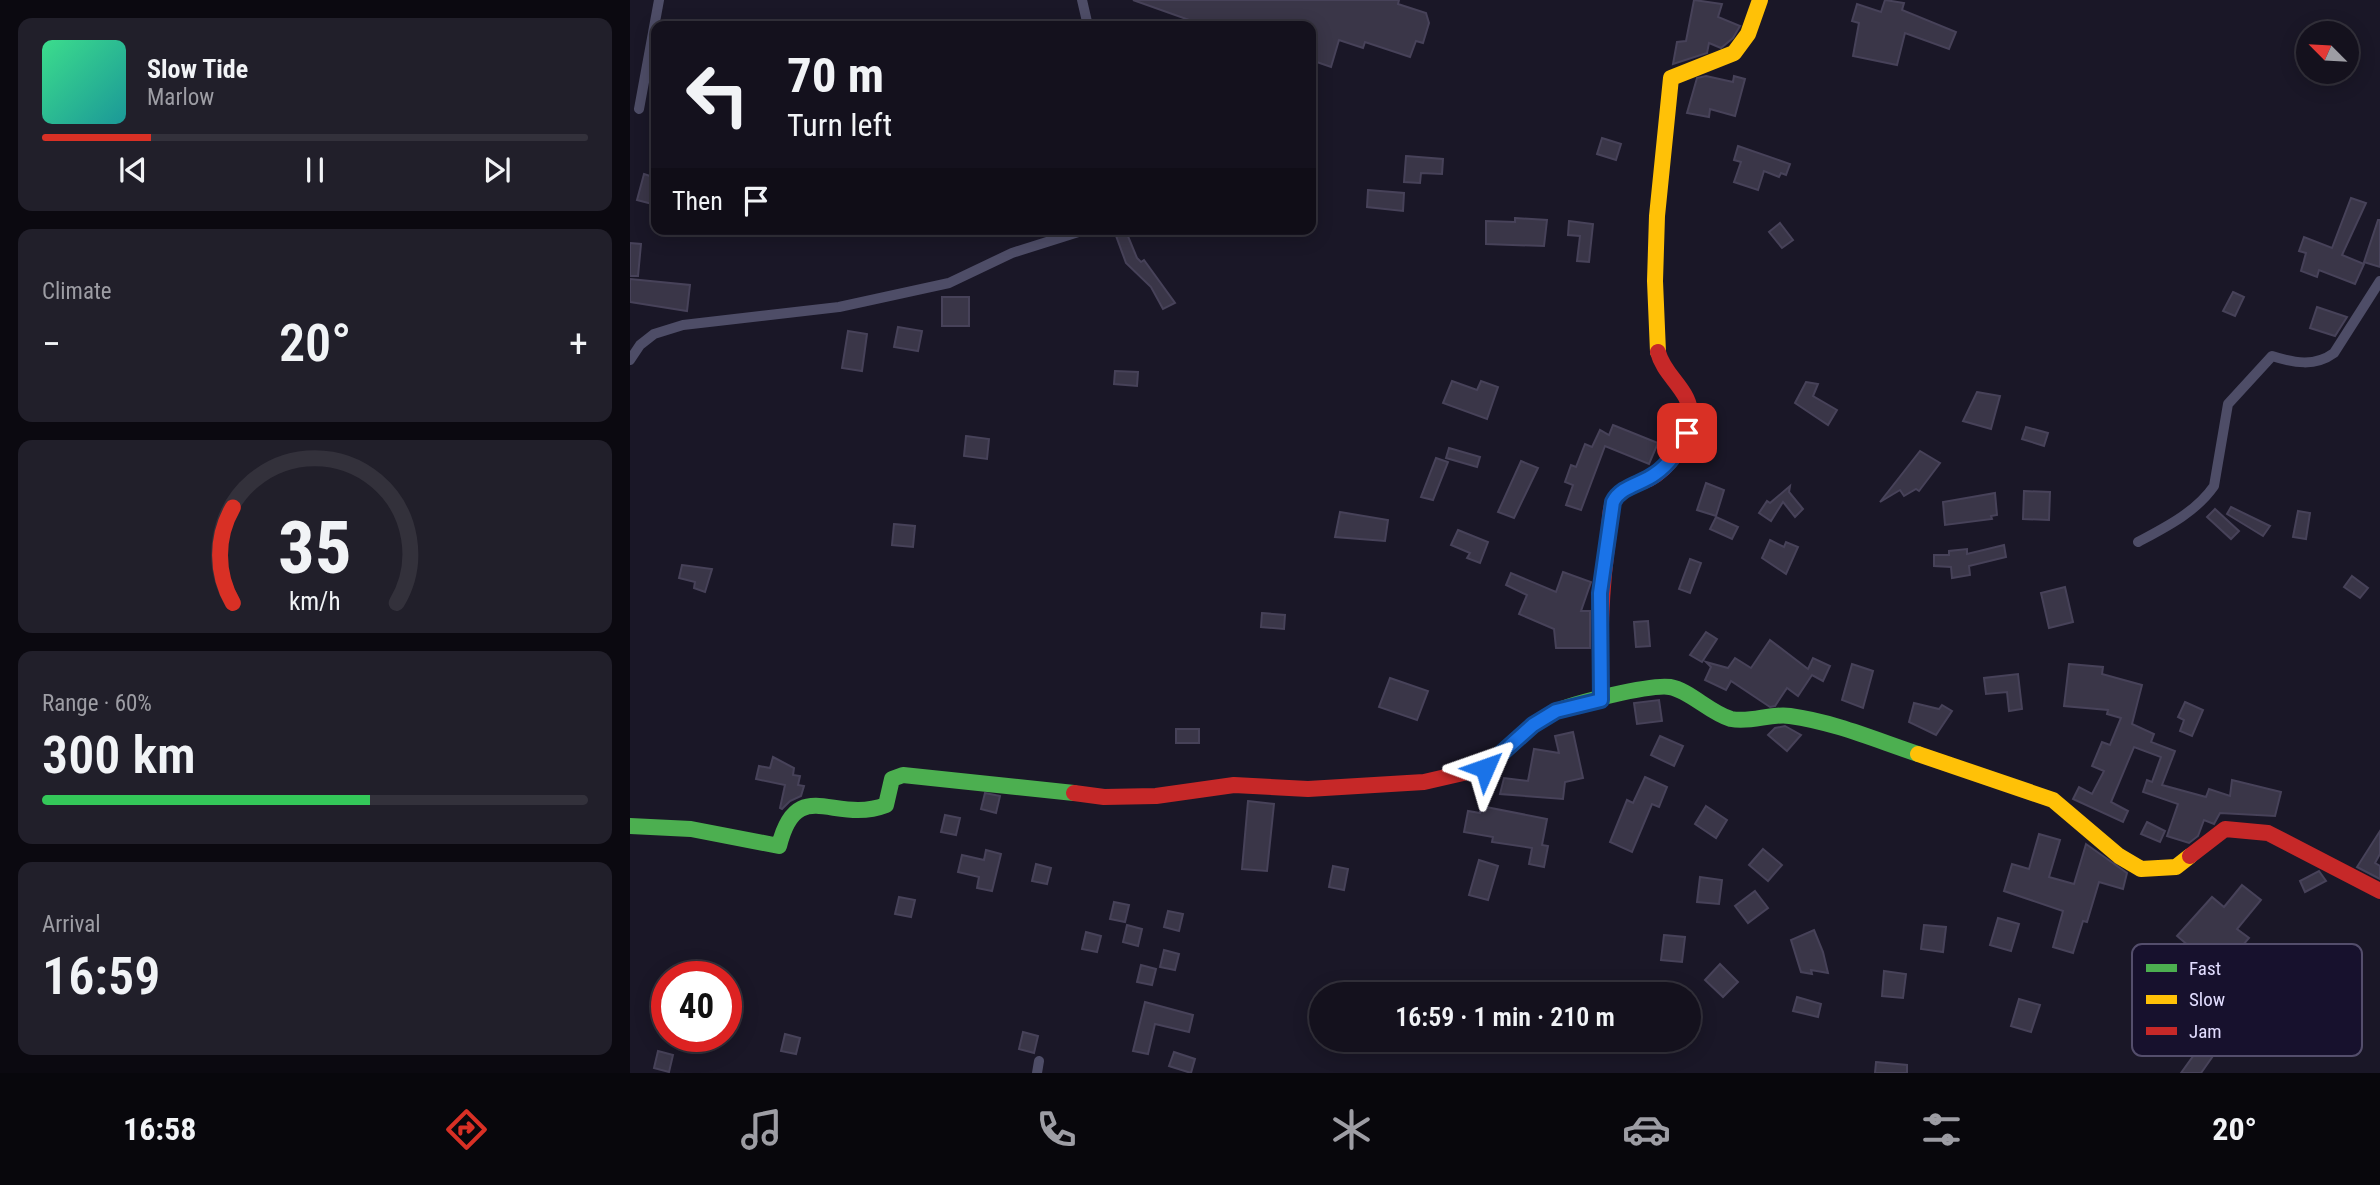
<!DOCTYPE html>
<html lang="en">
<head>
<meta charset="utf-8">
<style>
	body { margin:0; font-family:"Roboto Condensed",sans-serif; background:#211f2a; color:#f1f3f6; height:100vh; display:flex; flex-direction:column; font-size:26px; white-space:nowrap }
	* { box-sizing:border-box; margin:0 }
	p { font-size:23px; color:#9d9da4 }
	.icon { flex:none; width:38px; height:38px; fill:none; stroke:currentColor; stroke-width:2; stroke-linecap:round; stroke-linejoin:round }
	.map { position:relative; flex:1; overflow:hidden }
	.sheet { display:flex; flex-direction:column; gap:18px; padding:18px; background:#0b0910; width:630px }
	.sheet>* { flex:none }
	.guide { position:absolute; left:21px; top:21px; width:665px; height:214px; border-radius:14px; box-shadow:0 4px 18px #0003,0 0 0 2px #33313b; background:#14111d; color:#f1f3f6; overflow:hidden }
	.needle { width:46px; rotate:294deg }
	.controls { position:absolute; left:1666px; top:21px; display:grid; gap:14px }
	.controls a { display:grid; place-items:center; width:63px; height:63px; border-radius:50%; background:#14111d; box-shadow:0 4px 18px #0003,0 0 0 2px #33313b; font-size:35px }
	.speed { position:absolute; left:21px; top:961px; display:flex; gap:14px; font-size:35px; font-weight:700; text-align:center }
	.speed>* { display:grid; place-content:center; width:91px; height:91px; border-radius:50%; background:#14111d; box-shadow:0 4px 18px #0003,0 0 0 2px #33313b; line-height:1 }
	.speed .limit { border:10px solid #d22; background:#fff; color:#111 }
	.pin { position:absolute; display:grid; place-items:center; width:60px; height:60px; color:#fff; margin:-30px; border-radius:14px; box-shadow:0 4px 10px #0006 }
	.me { position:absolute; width:77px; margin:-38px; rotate:47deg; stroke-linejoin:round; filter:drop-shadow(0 0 5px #0008) }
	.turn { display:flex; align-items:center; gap:24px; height:147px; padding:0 21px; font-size:32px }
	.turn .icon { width:91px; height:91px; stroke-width:2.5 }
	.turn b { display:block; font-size:49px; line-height:60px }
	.then { display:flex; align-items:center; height:66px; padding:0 21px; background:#0003; gap:14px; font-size:26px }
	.big { font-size:52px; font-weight:600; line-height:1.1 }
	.sheet .card { flex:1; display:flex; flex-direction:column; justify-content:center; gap:10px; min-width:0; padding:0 24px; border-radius:14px; background:#211f2a }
	.sheet .dial { align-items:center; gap:0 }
	.dial svg { height:182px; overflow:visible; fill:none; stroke:#33313b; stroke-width:7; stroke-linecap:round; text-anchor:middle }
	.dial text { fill:#f1f3f6; stroke:none }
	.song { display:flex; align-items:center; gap:21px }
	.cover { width:84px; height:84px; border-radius:10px; background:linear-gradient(135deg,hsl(150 70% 55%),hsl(180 70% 35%)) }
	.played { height:7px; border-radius:4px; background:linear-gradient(90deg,#d93025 20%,#33313b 20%) }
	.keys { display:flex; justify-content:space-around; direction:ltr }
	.heat { display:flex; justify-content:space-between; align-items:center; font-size:38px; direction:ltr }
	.charge { height:10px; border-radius:5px; background:linear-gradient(90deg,#34c759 60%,#33313b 0) }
	.trip { position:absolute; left:679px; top:982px; width:392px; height:70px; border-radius:35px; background:#14111d; box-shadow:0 4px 18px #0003,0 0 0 2px #33313b; font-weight:600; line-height:70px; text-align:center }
	.menu { display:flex; height:112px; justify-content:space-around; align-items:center; background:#08070c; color:#9d9da4 }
	.menu .icon { width:49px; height:49px }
	.menu .on { color:#d93025 }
	.menu b { font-size:32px; color:#f1f3f6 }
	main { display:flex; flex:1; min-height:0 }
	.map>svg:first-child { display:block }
	.building { fill:#3a3648; stroke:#474259; stroke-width:2 }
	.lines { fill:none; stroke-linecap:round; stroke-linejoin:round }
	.street { stroke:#4e4d67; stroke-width:10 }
	.fast { stroke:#4caf50; stroke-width:16 }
	.slow { stroke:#ffc107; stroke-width:16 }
	.jam { stroke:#c62828; stroke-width:16 }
	.route-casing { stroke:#114b97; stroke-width:18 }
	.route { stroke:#1a73e8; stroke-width:12 }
	.key { fill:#17112d; stroke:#544e6c; stroke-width:2 }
	.key-label { font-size:19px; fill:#e2ddff }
</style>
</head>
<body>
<main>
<section class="sheet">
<div class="card">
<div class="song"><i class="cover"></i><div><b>Slow Tide</b><p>Marlow</p></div></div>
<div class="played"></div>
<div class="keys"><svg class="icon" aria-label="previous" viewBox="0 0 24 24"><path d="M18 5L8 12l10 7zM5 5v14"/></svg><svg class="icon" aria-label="pause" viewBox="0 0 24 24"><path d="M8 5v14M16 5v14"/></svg><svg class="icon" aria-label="next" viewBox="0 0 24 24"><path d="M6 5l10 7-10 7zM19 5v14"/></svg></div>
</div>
<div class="card"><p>Climate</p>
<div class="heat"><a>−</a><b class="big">20°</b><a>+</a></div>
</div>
<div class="card dial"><svg viewBox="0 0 100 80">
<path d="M14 69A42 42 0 1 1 86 69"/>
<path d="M14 69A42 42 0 0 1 14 27" stroke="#d93025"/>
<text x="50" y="56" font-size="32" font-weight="700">35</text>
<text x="50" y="72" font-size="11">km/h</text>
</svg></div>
<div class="card"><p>Range · 60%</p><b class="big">300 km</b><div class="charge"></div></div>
<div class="card"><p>Arrival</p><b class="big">16:59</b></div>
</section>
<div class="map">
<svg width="1750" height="1073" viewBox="0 0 1750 1073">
	<rect width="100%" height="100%" fill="#1a1727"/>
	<!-- building -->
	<g class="building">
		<path d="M503 0H769L768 4 796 13 799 23 793 43 786 41 780 57 735 42 733 48 709 40 701 67 681 60V26H576Z"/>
		<path d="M1064 0 1092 4 1088 17 1110 26 1103 38 1091 48 1079 43 1077 53 1043 64 1047 42 1056 41Z"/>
		<path d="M1255 0 1274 3 1272 10 1326 32 1319 49 1275 33 1267 65 1223 56 1229 23 1222 21 1227 4 1251 12Z"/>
		<path d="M1076 76 1103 82 1104 76 1115 79 1105 116 1080 109 1079 117 1057 113 1067 78Z"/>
		<path d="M972 138 991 144 986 160 967 154Z"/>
		<path d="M1108 146 1160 164 1156 175 1151 173 1149 177 1134 171 1128 190 1104 182 1111 162 1104 160Z"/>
		<path d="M776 156 813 159 812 174 791 173 790 183 774 182Z"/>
		<path d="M14 174 26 178V205L7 200Z"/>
		<path d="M738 190 774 193 773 211 737 207Z"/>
		<path d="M1721 198 1736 203 1712 255 1734 264 1725 284 1689 270 1687 277 1671 271 1676 253 1669 251 1674 237 1702 248Z"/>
		<path d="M885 218 917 220 914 246 856 244V221L885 222Z"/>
		<path d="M1748 220H1750V267L1734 262Z"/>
		<path d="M939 221 963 224 959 262 947 261 950 236 938 235Z"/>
		<path d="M1150 223 1163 240 1152 248 1139 232Z"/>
		<path d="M495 229 507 258 511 262 514 260 545 303 533 309 521 287 496 263 485 233Z"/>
		<path d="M0 243 11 244 8 276H0Z"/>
		<path d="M0 279 60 285 57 311 0 302Z"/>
		<path d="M1603 292 1614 297 1605 316 1593 311Z"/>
		<rect x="312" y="297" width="27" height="29"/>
		<path d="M1687 307 1717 317 1705 336 1680 328Z"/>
		<path d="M268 327 292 331 288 351 264 347Z"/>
		<path d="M218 331 237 334 232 371 212 368Z"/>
		<path d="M485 371 508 372 507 386 484 384Z"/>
		<path d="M822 381 847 390 851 381 868 387 857 419 813 403Z"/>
		<path d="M1176 382 1188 384 1183 396 1207 410 1198 425 1165 403Z"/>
		<path d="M1347 392 1370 396 1361 429 1333 421Z"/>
		<path d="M983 425 1028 443 1019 464 975 446 951 510 936 505 943 485 935 482 941 465 946 467 955 444 962 447 970 430 979 435Z"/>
		<path d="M1396 427 1418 433 1414 446 1392 439Z"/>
		<path d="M336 436 359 439 357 459 334 456Z"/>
		<path d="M819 448 850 457 847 467 816 458Z"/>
		<path d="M1290 451 1310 463 1289 491 1286 489 1274 496 1270 490 1250 502Z"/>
		<path d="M806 458 818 462 803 500 791 497Z"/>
		<path d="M891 461 908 468 884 518 868 512Z"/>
		<path d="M1076 483 1094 490 1086 516 1067 510Z"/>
		<path d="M1160 486 1159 492 1173 509 1165 517 1153 502 1141 521 1129 513 1137 501 1140 503Z"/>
		<path d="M1394 491 1420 492 1419 520 1393 519Z"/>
		<path d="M1365 493 1367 515 1361 516 1362 519 1315 525 1313 502Z"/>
		<path d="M1601 507 1640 526 1633 536 1597 514Z"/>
		<path d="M1585 509 1609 531 1601 539 1577 517Z"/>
		<path d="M1668 511 1680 513 1676 539 1663 537Z"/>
		<path d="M710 512 758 520 755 541 705 537Z"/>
		<path d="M1086 517 1108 527 1102 539 1080 529Z"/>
		<path d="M264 524 285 526 283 547 262 545Z"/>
		<path d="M828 530 858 542 850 563 837 558 840 553 821 545Z"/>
		<path d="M1140 540 1154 547 1156 542 1168 547 1156 574 1132 558Z"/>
		<path d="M1374 545 1376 557 1339 566 1340 575 1322 578 1321 567 1304 566V555H1319V551L1337 549V554Z"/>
		<path d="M1060 559 1071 563 1060 593 1049 589Z"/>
		<path d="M52 565 82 569 75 592 64 588 65 582 49 578Z"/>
		<path d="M933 572 961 582 951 611H960V648H926L924 629 889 614 897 595 876 585 881 573 926 592Z"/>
		<path d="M1722 576 1738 588 1730 598 1714 587Z"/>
		<path d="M1435 587 1443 622 1419 628 1411 593Z"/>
		<path d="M632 613 655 615 654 629 631 627Z"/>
		<path d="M1018 621 1020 646 1006 647 1004 622Z"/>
		<path d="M1076 632 1087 639 1072 662 1060 655Z"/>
		<path d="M1140 640 1178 669 1183 658 1200 666 1193 681 1182 675 1168 696 1157 688 1145 706 1140 707 1101 681 1096 690 1075 680 1081 667 1076 662 1098 668 1105 658 1121 668Z"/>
		<path d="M1222 664 1243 671 1233 708 1212 700Z"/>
		<path d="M1439 664 1473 667 1472 674 1512 685 1502 724 1524 734 1521 742 1545 751 1532 785 1576 797 1579 789 1600 796 1602 780 1651 792 1645 816 1590 813 1584 824 1574 820 1568 836 1559 843 1537 836 1548 804 1513 792 1517 780 1522 782 1531 757 1504 747 1481 802 1498 811 1493 822 1443 799 1449 787 1462 794 1474 771 1462 766 1472 742 1480 745 1491 718 1477 714 1478 710 1434 706Z"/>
		<path d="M1388 674 1392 709 1379 711 1377 692 1356 694 1354 678Z"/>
		<path d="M760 678 798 691 787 720 749 707Z"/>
		<path d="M1029 700 1032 721 1007 724 1004 703Z"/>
		<path d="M1555 702 1573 710 1562 736 1550 731 1554 720 1548 717Z"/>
		<path d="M1284 703 1309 709 1312 705 1322 711 1306 735 1279 722Z"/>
		<path d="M1155 726 1171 735 1157 751 1138 735 1145 728Z"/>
		<rect x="546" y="729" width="23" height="14"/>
		<path d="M943 732 953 778 935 782 933 799 870 794 874 778 898 781 904 749 929 753 925 736Z"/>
		<path d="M1030 736 1053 746 1044 766 1021 755Z"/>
		<path d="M143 757 164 768 163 775 170 776 168 785 174 786 171 796 160 801 152 809 150 808 155 785 126 779 129 766 140 768Z"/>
		<path d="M1015 777 1037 787 1029 807 1022 804 1002 852 980 842 997 800 1003 803Z"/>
		<path d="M355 793 370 796 366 813 351 809Z"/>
		<path d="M618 801 644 804 637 871 612 869Z"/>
		<path d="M851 806 917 819 912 845 918 846 914 867 899 864 902 848 862 842 863 837 834 832 838 811 850 813Z"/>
		<path d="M1076 806 1097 820 1086 838 1065 824Z"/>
		<path d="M315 815 330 818 326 835 311 832Z"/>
		<path d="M1517 822 1535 831 1530 842 1511 834Z"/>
		<path d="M1750 831V854L1745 863 1750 866V879L1727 867Z"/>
		<path d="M1409 834 1430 840 1419 877 1444 884 1456 844 1497 873 1493 889 1469 882 1457 922 1453 921 1443 953 1423 947 1433 911 1374 891 1382 864 1399 869Z"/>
		<path d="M1133 849 1152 865 1138 881 1119 865Z"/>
		<path d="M356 850 371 854 362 891 347 888 349 877 328 872 332 855 354 860Z"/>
		<path d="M849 860 868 866 858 900 839 895Z"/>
		<path d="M406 864 421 868 417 884 402 881Z"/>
		<path d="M703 866 718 869 714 890 699 887Z"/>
		<path d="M1689 871 1696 881 1675 892 1670 881Z"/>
		<path d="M1070 877 1092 880 1089 904 1067 902Z"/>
		<path d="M1612 885 1631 900 1607 929 1619 938 1592 970 1616 986 1604 1005 1583 990 1565 1012 1589 1029 1582 1040 1590 1046 1571 1073H1551L1571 1045 1542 1022 1573 985 1553 968 1566 952 1547 936 1582 897 1594 907Z"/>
		<path d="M1125 891 1138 908 1118 923 1105 906Z"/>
		<path d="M269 897 285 900 281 917 265 914Z"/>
		<path d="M484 902 499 905 495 922 480 919Z"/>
		<path d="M538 911 553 914 549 931 534 927Z"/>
		<path d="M1368 918 1389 924 1381 951 1360 945Z"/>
		<path d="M497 925 512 929 508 946 493 942Z"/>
		<path d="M1294 925 1316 927 1313 952 1291 949Z"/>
		<path d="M1184 930 1193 952 1198 973 1181 970 1182 974 1171 972 1161 940Z"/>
		<path d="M456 932 471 936 467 952 452 949Z"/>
		<path d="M1034 935 1055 937 1052 962 1031 960Z"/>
		<path d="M534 950 549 954 545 970 530 967Z"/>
		<path d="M1090 964 1108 982 1093 997 1075 980Z"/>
		<path d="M511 965 526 969 522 985 507 982Z"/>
		<path d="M1254 971 1276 974 1273 998 1252 996Z"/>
		<path d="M1167 997 1191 1004 1188 1017 1163 1011Z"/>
		<path d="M1389 999 1410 1005 1401 1032 1381 1026Z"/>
		<path d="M515 1002 563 1015 559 1032 525 1024 518 1054 503 1051Z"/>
		<path d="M393 1032 408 1036 404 1053 389 1049Z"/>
		<path d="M155 1034 170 1038 166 1054 151 1051Z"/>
		<path d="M28 1051 43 1055 39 1072 24 1068Z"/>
		<path d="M544 1052 565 1059 561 1073 539 1066Z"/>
		<path d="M1246 1062 1277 1065V1073H1245Z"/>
	</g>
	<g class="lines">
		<!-- street -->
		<g class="street">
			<path d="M452 0 458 26"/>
			<path d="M9 109 29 0"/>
			<path d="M0 360 10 345 24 334 53 325 209 307 319 283 382 253 458 229"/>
			<path d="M1508 542C1536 527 1566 512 1584 486L1598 404 1642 356C1664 363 1685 367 1704 353L1750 281"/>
			<path d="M407 1073 409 1061"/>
		</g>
		<!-- fast -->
		<g class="fast">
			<path d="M878 748C892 735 907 720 925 712 943 703 1021 684 1040 687 1059 690 1080 713 1101 719 1122 723 1140 713 1160 716 1204 722 1246 740 1288 754"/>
			<path d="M0 826 61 829 149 846C167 774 204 825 256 805L262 779 273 775 444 793"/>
		</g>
		<!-- slow -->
		<g class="slow">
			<path d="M1028 352 1025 281 1027 216 1041 78 1104 53 1118 34 1130 0"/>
			<path d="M1288 754 1423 800 1489 856 1511 869 1546 867 1560 856"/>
		</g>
		<!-- jam -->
		<g class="jam">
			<path d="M971 700C970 641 970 592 979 533 980 523 979 506 986 497 994 487 1008 484 1019 479 1040 468 1057 442 1060 418 1063 391 1034 377 1028 352"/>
			<path d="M444 793 474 797 526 796 604 785 678 789 794 782 855 768 878 748"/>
			<path d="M1560 856 1595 829 1638 833 1750 891"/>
		</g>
	</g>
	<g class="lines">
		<defs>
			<path id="route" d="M855 768 903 725 926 711 971 700 970 593 983 502C991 486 1012 484 1025 474 1040 464 1049 449 1057 433"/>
		</defs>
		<!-- route casing -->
		<use href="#route" class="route-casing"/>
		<!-- route -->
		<use href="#route" class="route"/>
	</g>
	<!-- legend -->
	<rect x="1502" y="944" width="230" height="112" rx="10" class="key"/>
	<rect x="1516" y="964" width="31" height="8" fill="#4caf50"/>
	<rect x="1516" y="995" width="31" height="9" fill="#ffc107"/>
	<rect x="1516" y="1027" width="31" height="8" fill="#c62828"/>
	<g class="key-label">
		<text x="1559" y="975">Fast</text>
		<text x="1559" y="1006">Slow</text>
		<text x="1559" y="1038">Jam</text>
	</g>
</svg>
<div class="controls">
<a><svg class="needle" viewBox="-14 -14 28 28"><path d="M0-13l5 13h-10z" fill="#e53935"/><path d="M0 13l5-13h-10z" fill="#9d9da4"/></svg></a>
</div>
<div class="speed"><div class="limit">40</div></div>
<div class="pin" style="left:1057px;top:433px;background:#d93025"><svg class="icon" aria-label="arrive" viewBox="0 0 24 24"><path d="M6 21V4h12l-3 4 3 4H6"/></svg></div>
<svg class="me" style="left:855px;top:768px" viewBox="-20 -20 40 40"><path d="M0-17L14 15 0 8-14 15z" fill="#1a73e8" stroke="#fff" stroke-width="4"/></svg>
<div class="trip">16:59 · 1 min · 210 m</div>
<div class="guide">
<div class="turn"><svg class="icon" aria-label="left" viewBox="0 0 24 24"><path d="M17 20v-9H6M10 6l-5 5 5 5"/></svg><div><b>70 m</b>Turn left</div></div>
<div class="then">Then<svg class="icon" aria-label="arrive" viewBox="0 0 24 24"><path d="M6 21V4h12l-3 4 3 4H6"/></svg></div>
</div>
</div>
</main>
<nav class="menu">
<b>16:58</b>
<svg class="icon on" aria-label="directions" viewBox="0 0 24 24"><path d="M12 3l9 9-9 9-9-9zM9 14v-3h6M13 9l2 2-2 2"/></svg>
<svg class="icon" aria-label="music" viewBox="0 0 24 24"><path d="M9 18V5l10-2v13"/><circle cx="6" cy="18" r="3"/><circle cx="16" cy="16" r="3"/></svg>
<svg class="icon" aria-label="phone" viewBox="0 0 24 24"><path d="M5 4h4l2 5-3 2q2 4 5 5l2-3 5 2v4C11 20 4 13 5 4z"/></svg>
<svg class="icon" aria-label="climate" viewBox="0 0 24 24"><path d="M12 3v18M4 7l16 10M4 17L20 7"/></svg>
<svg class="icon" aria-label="car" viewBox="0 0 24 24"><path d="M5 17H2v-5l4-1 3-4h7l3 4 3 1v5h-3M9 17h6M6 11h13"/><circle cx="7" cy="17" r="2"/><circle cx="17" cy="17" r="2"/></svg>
<svg class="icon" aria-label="filters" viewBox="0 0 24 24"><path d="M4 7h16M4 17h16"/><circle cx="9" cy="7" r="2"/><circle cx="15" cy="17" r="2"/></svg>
<b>20°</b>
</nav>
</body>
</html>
